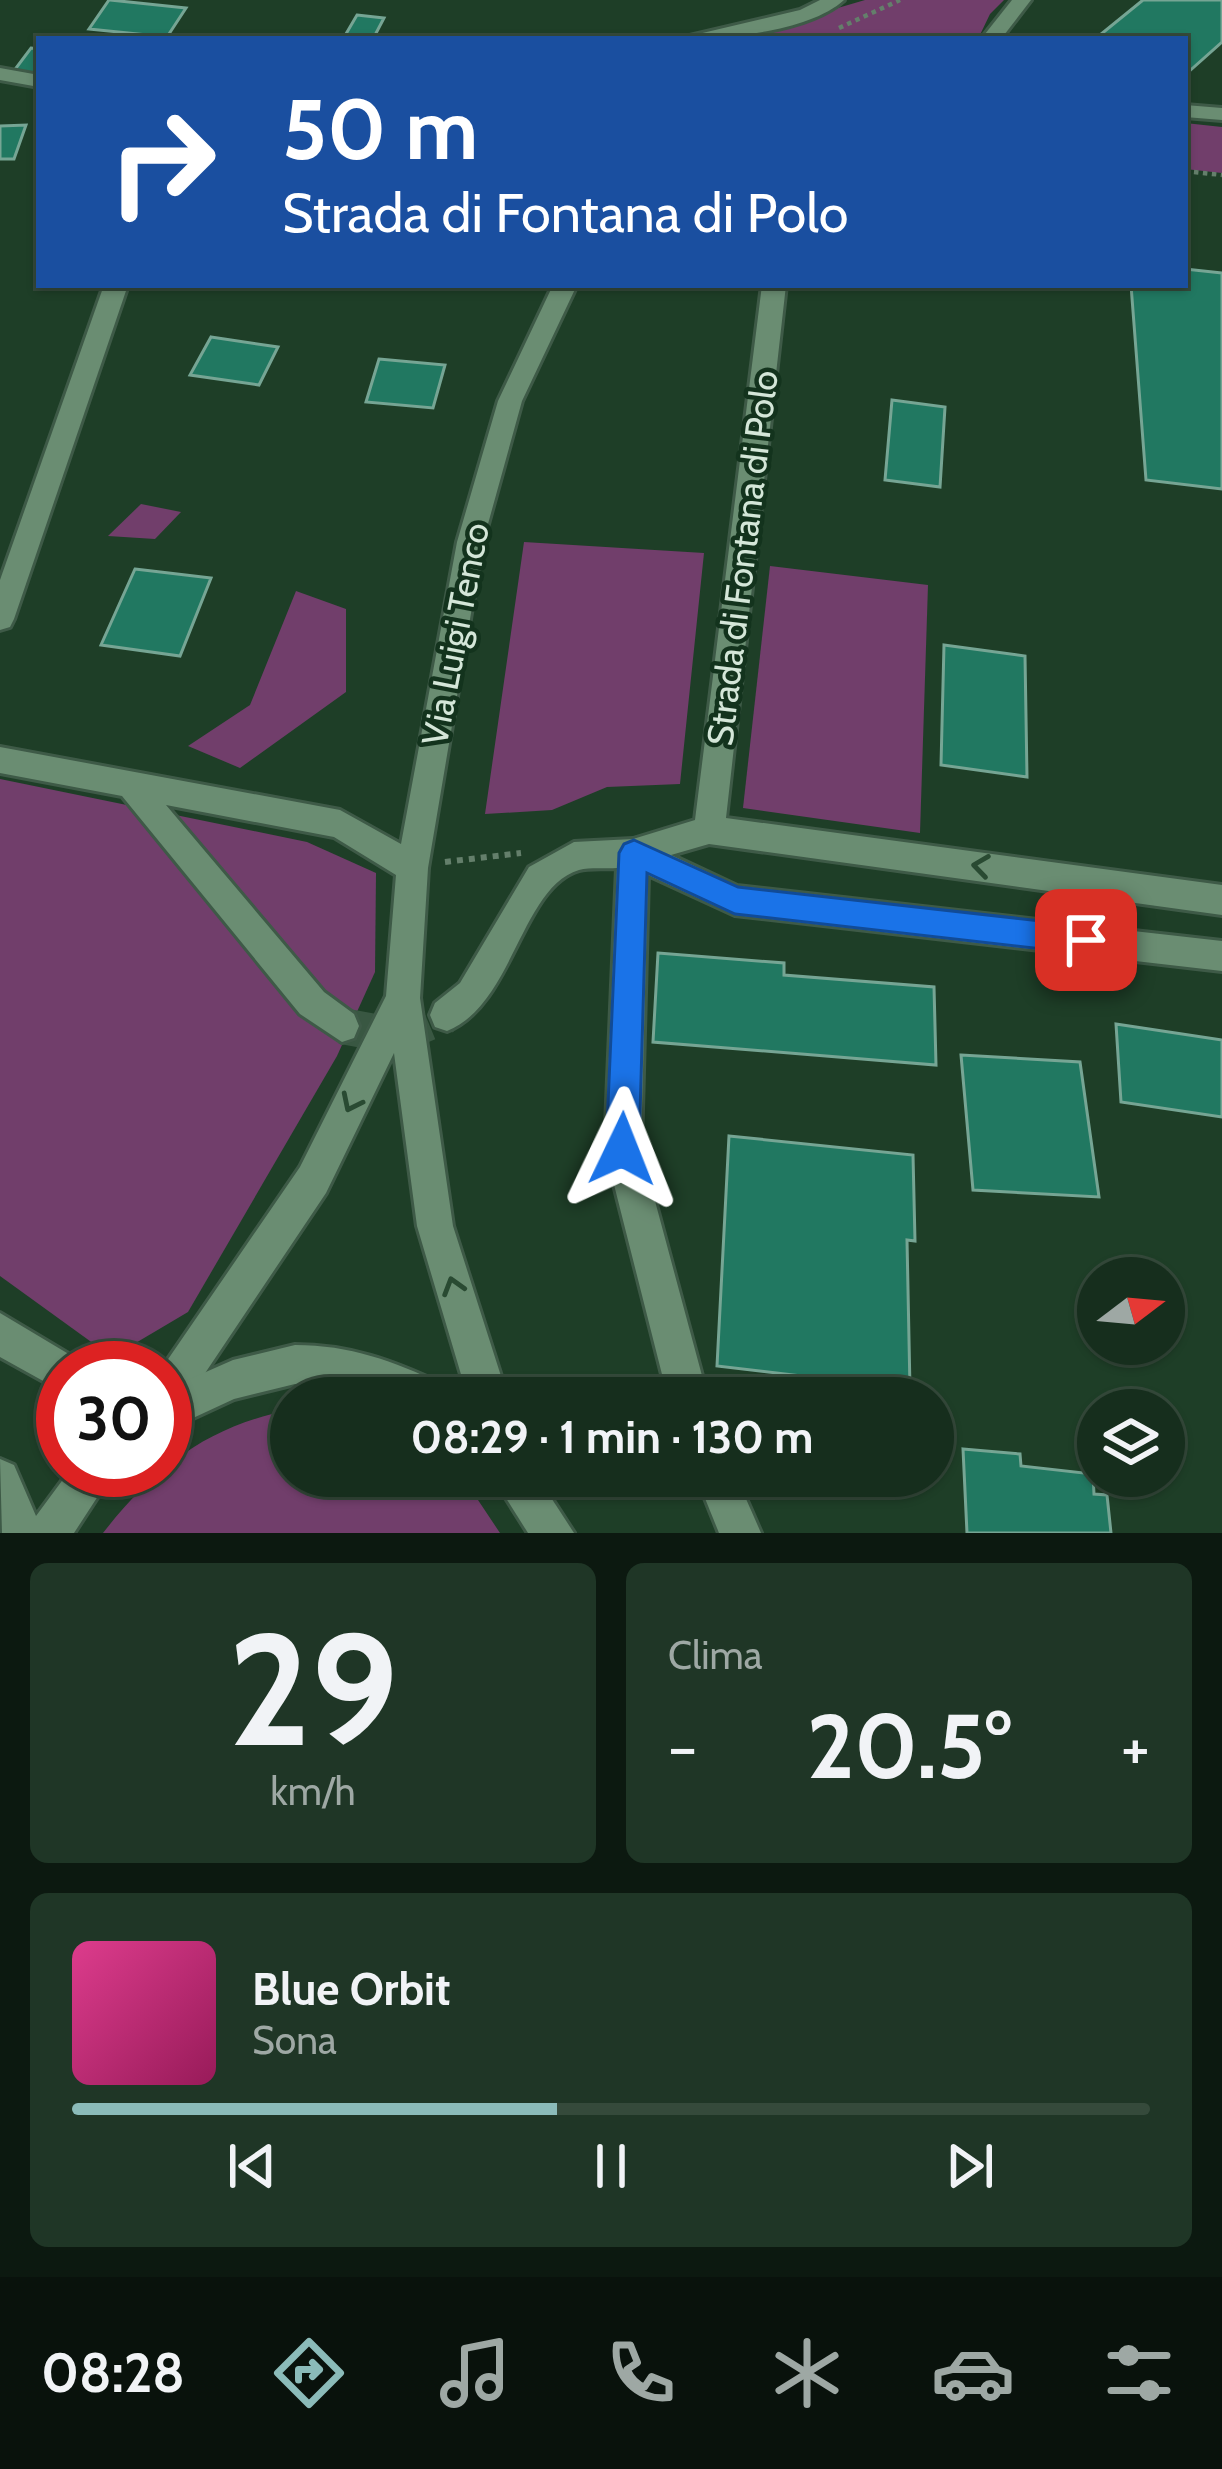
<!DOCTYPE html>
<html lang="it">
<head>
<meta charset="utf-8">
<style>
	body { margin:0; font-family:Cabin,sans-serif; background:#1f3626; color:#f1f3f6; height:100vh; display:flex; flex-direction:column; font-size:45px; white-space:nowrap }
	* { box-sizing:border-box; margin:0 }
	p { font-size:39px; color:#9ea8a4 }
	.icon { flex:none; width:66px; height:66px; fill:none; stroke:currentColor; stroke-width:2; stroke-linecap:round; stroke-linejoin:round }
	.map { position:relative; height:1533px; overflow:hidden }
	.sheet { display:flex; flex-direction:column; gap:30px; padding:30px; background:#0c1910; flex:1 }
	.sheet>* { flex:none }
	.guide { position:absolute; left:36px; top:36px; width:1152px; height:252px; border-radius:0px; box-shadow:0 3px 9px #0004,0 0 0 3px #354a3b; background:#1a4fa0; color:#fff; overflow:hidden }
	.needle { width:78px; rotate:74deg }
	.fabs { position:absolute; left:1077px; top:1257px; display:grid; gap:24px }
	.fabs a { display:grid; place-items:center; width:108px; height:108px; border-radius:50%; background:#162e1d; box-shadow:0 3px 9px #0004,0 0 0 3px #354a3b; font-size:60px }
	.speed { position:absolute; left:36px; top:1341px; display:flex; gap:24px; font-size:60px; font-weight:700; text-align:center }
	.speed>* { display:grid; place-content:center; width:156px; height:156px; border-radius:50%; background:#162e1d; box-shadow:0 3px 9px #0004,0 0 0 3px #354a3b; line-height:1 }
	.speed .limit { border:18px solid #d22; background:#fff; color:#111 }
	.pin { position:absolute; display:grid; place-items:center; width:102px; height:102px; color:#fff; margin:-51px; border-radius:24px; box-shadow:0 6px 18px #0006 }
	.me { position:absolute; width:132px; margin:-66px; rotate:2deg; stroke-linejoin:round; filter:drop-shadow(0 0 9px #0008) }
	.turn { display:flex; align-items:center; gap:42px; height:252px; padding:0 48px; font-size:54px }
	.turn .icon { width:156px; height:156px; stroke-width:2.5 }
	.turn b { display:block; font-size:84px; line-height:102px }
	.big { font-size:90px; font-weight:700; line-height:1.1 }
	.sheet .tile { flex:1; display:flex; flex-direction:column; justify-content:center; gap:18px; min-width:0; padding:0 42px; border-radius:18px; background:#1f3626 }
	.sheet .dial { align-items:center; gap:0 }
	.dial b { font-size:156px; line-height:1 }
	.song { display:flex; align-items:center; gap:36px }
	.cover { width:144px; height:144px; border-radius:18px; background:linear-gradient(135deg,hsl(330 70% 55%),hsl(330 70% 35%)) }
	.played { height:12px; border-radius:6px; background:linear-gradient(90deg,#8bbbb9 45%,#354a3b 45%) }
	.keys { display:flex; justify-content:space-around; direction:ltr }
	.heat { display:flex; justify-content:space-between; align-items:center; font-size:66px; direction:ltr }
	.sheet .tiles { flex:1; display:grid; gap:30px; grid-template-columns:1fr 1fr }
	.tile:last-child { grid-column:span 2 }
	.trip { position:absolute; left:270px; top:1377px; width:684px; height:120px; border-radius:60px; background:#162e1d; box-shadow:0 3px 9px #0004,0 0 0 3px #354a3b; font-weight:700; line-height:120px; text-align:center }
	.menu { display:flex; height:192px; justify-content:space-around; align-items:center; background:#09120c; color:#9ea8a4 }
	.menu .icon { width:84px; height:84px }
	.menu .on { color:#8bbbb9 }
	.menu b { font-size:54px; color:#f1f3f6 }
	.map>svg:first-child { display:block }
	.green { fill:#713e6b }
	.building { fill:#217861; stroke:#76a594; stroke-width:3 }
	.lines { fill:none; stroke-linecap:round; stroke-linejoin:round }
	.street-tunnel { stroke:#395742; stroke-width:36; stroke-dasharray:36 18; stroke-linecap:butt }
	.street-casing { stroke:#3e5a47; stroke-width:6 }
	.secondary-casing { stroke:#3e5a47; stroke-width:6 }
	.path-far1 { stroke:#647f6b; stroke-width:4.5; stroke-dasharray:4.5 4.5; stroke-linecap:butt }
	.path { stroke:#647f6b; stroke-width:6; stroke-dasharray:6 6; stroke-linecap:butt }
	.street { fill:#6a8d72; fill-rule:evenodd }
	.secondary { fill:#6a8d72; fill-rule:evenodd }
	.oneway { stroke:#294a32 }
	.route { fill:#1a73e8; stroke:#114b97; stroke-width:3 }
	.labels { text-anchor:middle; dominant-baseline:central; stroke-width:9; stroke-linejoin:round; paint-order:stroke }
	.street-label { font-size:36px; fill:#d4e6d8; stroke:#13331d }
</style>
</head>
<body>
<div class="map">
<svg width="1222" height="1533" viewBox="0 0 1222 1533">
	<rect width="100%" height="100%" fill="#1e3e27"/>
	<!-- green -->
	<g class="green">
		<path d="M865 0H1004L990 14 978 39H732Z"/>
		<path d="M1185 123 1222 127V173L1185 169Z"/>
		<path d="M141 504 181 512 155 539 108 536Z"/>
		<path d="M524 542 704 553 680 784 607 787 552 810 485 814Z"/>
		<path d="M770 566 928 585 920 833 743 808Z"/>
		<path d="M296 591 346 609V692L240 768 188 746 250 705Z"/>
		<path d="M0 779 307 842 376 873 375 972 337 1056 188 1312 112 1357 0 1276Z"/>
		<path d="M291 1410V1476H462L500 1533H103C153 1469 208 1425 291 1410Z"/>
	</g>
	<!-- building -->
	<g class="building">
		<path d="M109 0H110L186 8 167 37 89 29Z"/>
		<path d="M1143 0H1222V42L1185 75V39H1095Z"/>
		<path d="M357 15 384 18 373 39H343Z"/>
		<path d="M31 48 39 49V75L13 72Z"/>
		<path d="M26 125 14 159H0V126Z"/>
		<path d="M1185 269 1222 273V489L1146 480 1131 285H1185Z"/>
		<path d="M211 337 278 347 259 385 190 375Z"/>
		<path d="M379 359 445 365 433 408 366 402Z"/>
		<path d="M892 400 945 407 940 487 885 480Z"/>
		<path d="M135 569 211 578 180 656 101 645Z"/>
		<path d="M944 645 1025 656 1027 777 941 765Z"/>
		<path d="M658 953 784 963V975L934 987 936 1065 653 1042Z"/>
		<path d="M1116 1024 1222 1040V1117L1121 1102Z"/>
		<path d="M961 1055 1080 1062 1099 1197 973 1190Z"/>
		<path d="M729 1136 913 1155 915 1241 907 1240 910 1389 717 1366Z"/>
		<path d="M963 1449 1020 1454 1021 1466 1093 1474 1094 1494 1107 1495 1111 1533H967Z"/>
	</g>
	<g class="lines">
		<!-- street-tunnel -->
		<path class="street-tunnel" d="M342 1026 396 1036 447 1015"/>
		<defs>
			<g id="street">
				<path d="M820 0H844C809 32 724 39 677 39L800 10Z"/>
				<path d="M1012 0H1031L1001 39H981Z"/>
				<path d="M0 68 39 75V87L0 80Z"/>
				<path d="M1185 105 1222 108V120L1185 117Z"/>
				<path d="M104 285H128L14 619 10 627 0 630V580Z"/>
				<path d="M553 285H577L522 401 483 542 428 868 420 998 453 1226 508 1398H468L417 1226 394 1053 326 1193 179 1412 165 1418 162 1368 300 1167 386 996 396 875 334 837 166 805 324 992 354 1014 359 1026 354 1038 342 1042 300 1014 122 796 0 773V747L340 810 401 844 457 542 498 401Z"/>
				<path d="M762 285H786L726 818 1222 885V915L709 844 671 855 737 886 1222 941V971L735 915 648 875 641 1149 708 1398H668L605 1149 617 868C606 869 590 867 579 870 521 887 513 1005 447 1031L435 1027 430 1015 435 1003 460 983 529 867 574 842 633 839 695 820Z"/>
				<path d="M696 1476H736L761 1533H719Z"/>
			</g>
			<g id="secondary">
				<path d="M0 1313 77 1359 80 1368H63V1392L0 1357Z"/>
				<path d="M295 1345C350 1345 393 1361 442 1384L448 1398H386L326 1384H295L234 1399 165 1431V1390L233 1360Z"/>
				<path d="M0 1459 14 1465 36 1516 70 1470H115L74 1533H2Z"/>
				<path d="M492 1476H537L574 1533H528Z"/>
			</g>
		</defs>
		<!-- street casing -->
		<use href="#street" class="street-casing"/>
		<!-- secondary casing -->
		<use href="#secondary" class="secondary-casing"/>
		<!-- path-far1 -->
		<g class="path-far1">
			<path d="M839 28 900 0"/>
			<path d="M1185 171 1222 175"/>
		</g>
		<!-- path -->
		<path class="path" d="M445 862 521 853"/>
		<!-- street -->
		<use href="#street" class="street"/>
		<!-- secondary -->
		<use href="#secondary" class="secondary"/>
	</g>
	<!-- one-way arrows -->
	<defs><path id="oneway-chevron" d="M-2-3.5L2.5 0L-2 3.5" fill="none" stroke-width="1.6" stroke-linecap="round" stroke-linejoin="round" transform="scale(3)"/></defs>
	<g class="oneway">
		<use href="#oneway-chevron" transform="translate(981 866) rotate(-172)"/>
		<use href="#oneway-chevron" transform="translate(351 1103) rotate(116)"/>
		<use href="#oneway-chevron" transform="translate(453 1286) rotate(-107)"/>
	</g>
	<!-- route -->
	<path class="route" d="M634 840 738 887 1086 926 1096 930 1100 940 1096 950 1086 954 735 914 647 873 639 1149 634 1160 622 1165 611 1160 606 1149 619 853 624 844Z"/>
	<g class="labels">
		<!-- street labels -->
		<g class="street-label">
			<text transform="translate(742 558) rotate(-83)">Strada di Fontana di Polo</text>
			<text transform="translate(455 634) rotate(-79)">Via Luigi Tenco</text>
		</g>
	</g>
</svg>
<div class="fabs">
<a><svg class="needle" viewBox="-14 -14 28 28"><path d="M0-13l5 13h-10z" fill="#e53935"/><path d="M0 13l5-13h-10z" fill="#9ea8a4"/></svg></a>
<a><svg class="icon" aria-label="layers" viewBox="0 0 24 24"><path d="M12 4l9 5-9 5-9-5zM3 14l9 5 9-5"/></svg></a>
</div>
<div class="speed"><div class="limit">30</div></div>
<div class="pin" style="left:1086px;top:940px;background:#d93025"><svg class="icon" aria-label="arrive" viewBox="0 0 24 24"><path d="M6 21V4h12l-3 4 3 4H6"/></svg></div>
<svg class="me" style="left:622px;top:1149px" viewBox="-20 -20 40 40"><path d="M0-17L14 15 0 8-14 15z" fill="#1a73e8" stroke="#fff" stroke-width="4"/></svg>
<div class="trip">08:29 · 1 min · 130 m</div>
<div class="guide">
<div class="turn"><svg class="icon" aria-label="right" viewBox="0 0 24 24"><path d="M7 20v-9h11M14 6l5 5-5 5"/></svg><div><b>50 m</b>Strada di Fontana di Polo</div></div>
</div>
</div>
<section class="sheet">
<div class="tiles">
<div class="tile dial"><b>29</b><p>km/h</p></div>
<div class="tile"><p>Clima</p>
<div class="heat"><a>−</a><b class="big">20.5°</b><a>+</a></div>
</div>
<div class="tile">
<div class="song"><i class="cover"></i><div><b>Blue Orbit</b><p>Sona</p></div></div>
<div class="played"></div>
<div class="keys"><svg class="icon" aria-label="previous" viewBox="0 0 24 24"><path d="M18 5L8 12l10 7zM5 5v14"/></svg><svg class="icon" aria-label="pause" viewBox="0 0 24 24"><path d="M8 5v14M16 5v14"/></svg><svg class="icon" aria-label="next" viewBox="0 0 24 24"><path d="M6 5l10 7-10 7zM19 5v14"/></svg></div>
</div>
</div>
</section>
<nav class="menu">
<b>08:28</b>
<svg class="icon on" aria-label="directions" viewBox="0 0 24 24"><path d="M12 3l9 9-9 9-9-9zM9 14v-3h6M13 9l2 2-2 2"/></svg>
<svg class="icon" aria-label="music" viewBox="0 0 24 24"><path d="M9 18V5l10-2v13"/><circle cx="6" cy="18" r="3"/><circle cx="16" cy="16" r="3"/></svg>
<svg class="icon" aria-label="phone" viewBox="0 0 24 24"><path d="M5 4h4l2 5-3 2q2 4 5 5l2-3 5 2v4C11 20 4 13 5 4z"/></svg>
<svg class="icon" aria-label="climate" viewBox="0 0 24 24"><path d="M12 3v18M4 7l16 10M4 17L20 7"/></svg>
<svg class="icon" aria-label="car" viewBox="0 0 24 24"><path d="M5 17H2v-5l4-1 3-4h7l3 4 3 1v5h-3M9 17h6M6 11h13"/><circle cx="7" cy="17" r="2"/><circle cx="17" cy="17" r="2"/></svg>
<svg class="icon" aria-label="filters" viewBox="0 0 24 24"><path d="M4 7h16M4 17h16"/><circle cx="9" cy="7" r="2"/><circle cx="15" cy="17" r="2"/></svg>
</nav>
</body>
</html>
